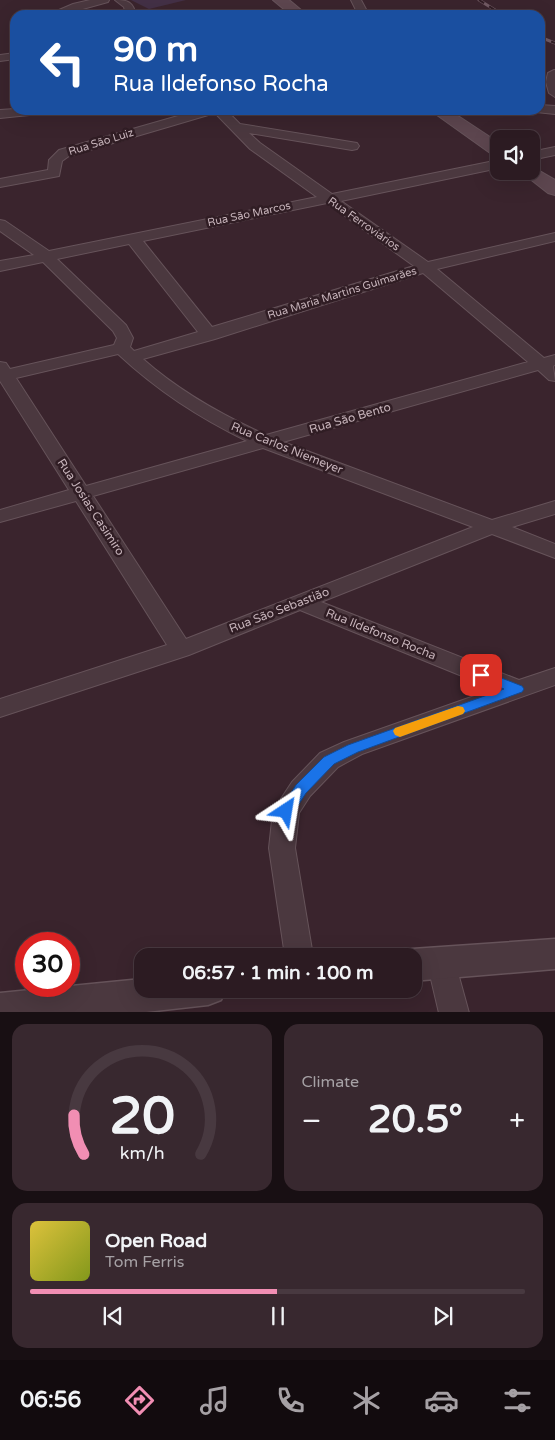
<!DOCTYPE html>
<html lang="en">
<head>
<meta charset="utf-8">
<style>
	body { margin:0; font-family:"Varela Round",sans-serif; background:#38282f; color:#f1f3f6; height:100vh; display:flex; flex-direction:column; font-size:19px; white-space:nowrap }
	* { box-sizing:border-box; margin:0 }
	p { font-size:16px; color:#a6a1a5 }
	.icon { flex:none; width:28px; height:28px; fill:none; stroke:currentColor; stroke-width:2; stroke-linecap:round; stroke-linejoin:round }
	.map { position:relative; height:1012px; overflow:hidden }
	.panel { display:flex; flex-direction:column; gap:12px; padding:12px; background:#180f13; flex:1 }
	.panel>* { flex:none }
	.guide { position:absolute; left:10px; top:10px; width:535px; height:105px; border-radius:15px; box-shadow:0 5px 20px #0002,0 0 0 1px #483940; background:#1a4fa0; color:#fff; overflow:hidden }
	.buttons { position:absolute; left:490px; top:130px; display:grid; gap:10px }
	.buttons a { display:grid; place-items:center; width:50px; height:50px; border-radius:10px; background:#2c1b22; box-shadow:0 5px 20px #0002,0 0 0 1px #483940; font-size:25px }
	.speed { position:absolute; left:15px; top:932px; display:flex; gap:10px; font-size:25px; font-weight:700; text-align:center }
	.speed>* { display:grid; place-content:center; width:65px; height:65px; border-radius:50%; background:#2c1b22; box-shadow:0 5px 20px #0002,0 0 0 1px #483940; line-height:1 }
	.speed .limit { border:8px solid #d22; background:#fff; color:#111 }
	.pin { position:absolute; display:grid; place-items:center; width:42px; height:42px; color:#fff; margin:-21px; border-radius:10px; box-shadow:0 2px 8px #0006 }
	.me { position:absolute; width:55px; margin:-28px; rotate:33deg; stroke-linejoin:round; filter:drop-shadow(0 0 4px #0008) }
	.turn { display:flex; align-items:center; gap:18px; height:105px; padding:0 20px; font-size:22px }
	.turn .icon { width:65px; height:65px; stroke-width:2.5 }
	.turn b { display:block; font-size:35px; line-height:42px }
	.big { font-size:38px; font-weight:700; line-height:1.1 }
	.panel .widget { flex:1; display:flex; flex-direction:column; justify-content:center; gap:8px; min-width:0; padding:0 18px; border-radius:15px; background:#38282f }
	.panel .dial { align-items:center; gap:0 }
	.dial svg { height:130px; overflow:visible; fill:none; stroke:#483940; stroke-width:7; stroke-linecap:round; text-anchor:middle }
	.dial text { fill:#f1f3f6; stroke:none }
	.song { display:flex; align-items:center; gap:15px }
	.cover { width:60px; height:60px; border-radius:8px; background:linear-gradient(135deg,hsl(50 70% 55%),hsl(70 70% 35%)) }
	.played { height:5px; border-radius:2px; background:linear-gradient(90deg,#f18eb3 50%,#483940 50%) }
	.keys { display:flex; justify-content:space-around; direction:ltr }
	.heat { display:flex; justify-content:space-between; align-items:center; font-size:28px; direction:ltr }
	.panel .tiles { flex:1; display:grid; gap:12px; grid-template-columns:1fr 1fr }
	.widget:last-child { grid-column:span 2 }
	.trip { position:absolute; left:134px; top:948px; width:288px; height:50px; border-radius:15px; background:#2c1b22; box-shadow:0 5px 20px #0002,0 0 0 1px #483940; font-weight:700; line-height:50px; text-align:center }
	.dock { display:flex; height:80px; justify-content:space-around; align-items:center; background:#120b0e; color:#a6a1a5 }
	.dock .icon { width:35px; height:35px }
	.dock .on { color:#f18eb3 }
	.dock b { font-size:22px; color:#f1f3f6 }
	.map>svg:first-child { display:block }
	.green { fill:#433046 }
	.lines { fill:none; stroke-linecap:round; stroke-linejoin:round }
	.minor-casing { stroke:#66535a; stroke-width:2 }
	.tertiary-casing { stroke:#66535a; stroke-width:3 }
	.secondary-casing { stroke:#66535a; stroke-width:2 }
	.minor { fill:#4b383f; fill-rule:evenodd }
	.tertiary { fill:#4b383f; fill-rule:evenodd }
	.secondary { fill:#5d464f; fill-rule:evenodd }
	.rail-casing { stroke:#715a63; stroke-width:3 }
	.rail { stroke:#301d24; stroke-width:2; stroke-dasharray:6; stroke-linecap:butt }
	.route { fill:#1a73e8; stroke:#114b97 }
	.slow { fill:#f59e0b }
	.labels { text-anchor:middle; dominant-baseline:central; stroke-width:5; stroke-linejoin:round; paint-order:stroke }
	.far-street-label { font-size:11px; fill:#c6b3ba; stroke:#301d24 }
	.street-label { font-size:12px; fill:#c6b3ba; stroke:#301d24 }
</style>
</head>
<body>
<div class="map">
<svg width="555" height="1013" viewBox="0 0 555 1013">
	<rect width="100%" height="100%" fill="#3a242d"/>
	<!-- green -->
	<path class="green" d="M131 0H186L149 9Z"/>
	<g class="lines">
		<defs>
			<g id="minor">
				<path d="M90 0H109L108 2 61 15H53L52 13 73 4Z"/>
				<path d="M115 0C128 0 133 2 136 15H126L124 7Z"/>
				<path d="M351 0H361L368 13 367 15H281L286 12 356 10Z"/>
				<path d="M15 53V59L0 61V55Z"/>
				<path d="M554 70H555V97L549 93 546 82 548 73Z"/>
				<path d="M540 105 555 106V114L536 112 535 110H540Z"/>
				<path d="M15 109V110H45L39 114 0 118V110Z"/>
				<path d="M199 110H226L240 124 357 143 359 146 357 149 352 150 249 133 260 143 332 194 499 160V168L341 201 428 262 555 233V241L437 269 544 358 555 355V365L553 366 555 381 549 380 538 370 283 442 492 520 555 501V514L512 527 555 544V558L492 534 321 602 519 680 555 668V685L362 754 338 767 310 796 299 813 295 848 313 956H285L269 848 273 811 292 782 320 753 344 742 494 689 300 610 189 655 0 717V699L167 645 76 501 0 522V510L69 490 0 381V362L6 363 10 369 114 345 117 338 113 331 43 262 0 271V261L34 255 0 231V220L5 221 49 251 317 197 250 149 215 113 69 156 62 161 59 176 0 187V179L48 170 49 160 59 150ZM327 203 414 266 212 327 143 241ZM129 244 198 332 134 351 130 347 133 338 126 325 57 259ZM423 273 528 362 266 435C222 415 179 391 143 359L215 339ZM118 354C158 391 198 417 247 441L86 486 16 378ZM263 448 473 527 186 639 93 496Z"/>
				<path d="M555 147V155L531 160V152Z"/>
				<path d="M441 949 451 953 455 962 469 1013H439L427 962 431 953Z"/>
			</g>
			<g id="tertiary">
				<path d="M555 939V969L412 981V956H398L399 954 412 949Z"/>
				<path d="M142 979V989H226L221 1000 208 1005 137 1013H0V993Z"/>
			</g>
			<g id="secondary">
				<path d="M273 0H289L307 15H291Z"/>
				<path d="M430 110H449L499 143V156L493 155Z"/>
				<path d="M531 166 555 180V195L548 193 520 171H531Z"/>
			</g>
		</defs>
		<!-- minor casing -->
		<use href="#minor" class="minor-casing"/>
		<!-- tertiary casing -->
		<use href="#tertiary" class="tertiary-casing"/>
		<!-- secondary casing -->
		<use href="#secondary" class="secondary-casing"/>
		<!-- minor -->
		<use href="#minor" class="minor"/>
		<!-- tertiary -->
		<use href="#tertiary" class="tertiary"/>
		<!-- secondary -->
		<use href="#secondary" class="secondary"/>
		<defs>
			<g id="rail">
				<path d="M479 0 503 15"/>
				<path d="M540 37 555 43"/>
			</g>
		</defs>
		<!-- rail casing -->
		<use href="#rail" class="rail-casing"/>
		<!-- rail -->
		<use href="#rail" class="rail"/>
	</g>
	<!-- route -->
	<path class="route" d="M481 670 522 686 524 689 522 692 358 752 334 764 306 793 292 815 286 817 281 815 279 811 296 785 324 757 348 745 504 689 477 678 475 675 477 671Z"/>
	<!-- slow -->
	<path class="slow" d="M458 706 463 707 465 711 463 714 400 737 395 735 393 731 395 728Z"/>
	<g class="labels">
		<!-- far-street labels -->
		<g class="far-street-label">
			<text transform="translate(101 142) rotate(-17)">Rua São Luiz</text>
			<text transform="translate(249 214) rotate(-12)">Rua São Marcos</text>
			<text transform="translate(364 224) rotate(35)">Rua Ferroviários</text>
			<text transform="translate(342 293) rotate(-17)">Rua Maria Martins Guimarães</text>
		</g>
		<!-- street labels -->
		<g class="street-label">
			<text transform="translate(350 418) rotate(-16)">Rua São Bento</text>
			<text transform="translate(287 448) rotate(22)">Rua Carlos Niemeyer</text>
			<text transform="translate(91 507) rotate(57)">Rua Josias Casimiro</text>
			<text transform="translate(279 610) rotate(-21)">Rua São Sebastião</text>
			<text transform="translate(381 634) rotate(22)">Rua Ildefonso Rocha</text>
		</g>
	</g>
</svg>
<div class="buttons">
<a><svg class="icon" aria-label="sound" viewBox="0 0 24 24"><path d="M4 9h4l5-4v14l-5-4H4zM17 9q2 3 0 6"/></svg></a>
</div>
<div class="speed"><div class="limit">30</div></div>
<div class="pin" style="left:481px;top:675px;background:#d93025"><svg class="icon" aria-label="arrive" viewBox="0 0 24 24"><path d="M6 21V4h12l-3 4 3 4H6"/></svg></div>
<svg class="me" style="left:286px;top:811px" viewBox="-20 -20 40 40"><path d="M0-17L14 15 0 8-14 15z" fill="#1a73e8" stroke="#fff" stroke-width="4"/></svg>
<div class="trip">06:57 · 1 min · 100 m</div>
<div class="guide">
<div class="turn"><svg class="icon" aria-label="left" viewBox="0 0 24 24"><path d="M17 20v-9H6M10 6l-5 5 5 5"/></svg><div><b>90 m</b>Rua Ildefonso Rocha</div></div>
</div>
</div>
<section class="panel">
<div class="tiles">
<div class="widget dial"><svg viewBox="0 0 100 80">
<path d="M14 69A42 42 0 1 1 86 69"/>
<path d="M14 69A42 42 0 0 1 8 45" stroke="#f18eb3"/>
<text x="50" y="56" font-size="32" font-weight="700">20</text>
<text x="50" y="72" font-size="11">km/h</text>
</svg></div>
<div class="widget"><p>Climate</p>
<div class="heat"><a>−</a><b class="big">20.5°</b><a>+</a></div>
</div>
<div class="widget">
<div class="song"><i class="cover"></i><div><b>Open Road</b><p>Tom Ferris</p></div></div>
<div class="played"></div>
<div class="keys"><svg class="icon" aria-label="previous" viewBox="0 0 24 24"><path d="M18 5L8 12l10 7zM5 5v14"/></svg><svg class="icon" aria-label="pause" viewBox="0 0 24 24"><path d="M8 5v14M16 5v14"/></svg><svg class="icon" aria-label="next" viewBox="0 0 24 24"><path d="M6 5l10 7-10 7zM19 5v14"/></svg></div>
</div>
</div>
</section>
<nav class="dock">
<b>06:56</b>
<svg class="icon on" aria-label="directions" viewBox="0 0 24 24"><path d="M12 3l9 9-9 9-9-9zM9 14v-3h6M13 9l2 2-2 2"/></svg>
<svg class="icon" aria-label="music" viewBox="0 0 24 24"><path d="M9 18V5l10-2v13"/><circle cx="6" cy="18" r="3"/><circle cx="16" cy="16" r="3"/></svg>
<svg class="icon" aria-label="phone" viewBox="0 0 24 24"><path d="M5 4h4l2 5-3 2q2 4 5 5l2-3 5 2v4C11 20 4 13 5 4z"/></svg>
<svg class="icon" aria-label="climate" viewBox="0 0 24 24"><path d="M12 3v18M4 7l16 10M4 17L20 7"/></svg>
<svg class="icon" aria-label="car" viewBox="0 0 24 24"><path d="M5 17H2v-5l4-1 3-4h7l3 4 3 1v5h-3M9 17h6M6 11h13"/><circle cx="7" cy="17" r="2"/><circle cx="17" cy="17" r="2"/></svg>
<svg class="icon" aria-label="filters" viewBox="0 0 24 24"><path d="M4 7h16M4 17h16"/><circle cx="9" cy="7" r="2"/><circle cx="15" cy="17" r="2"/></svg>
</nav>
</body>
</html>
